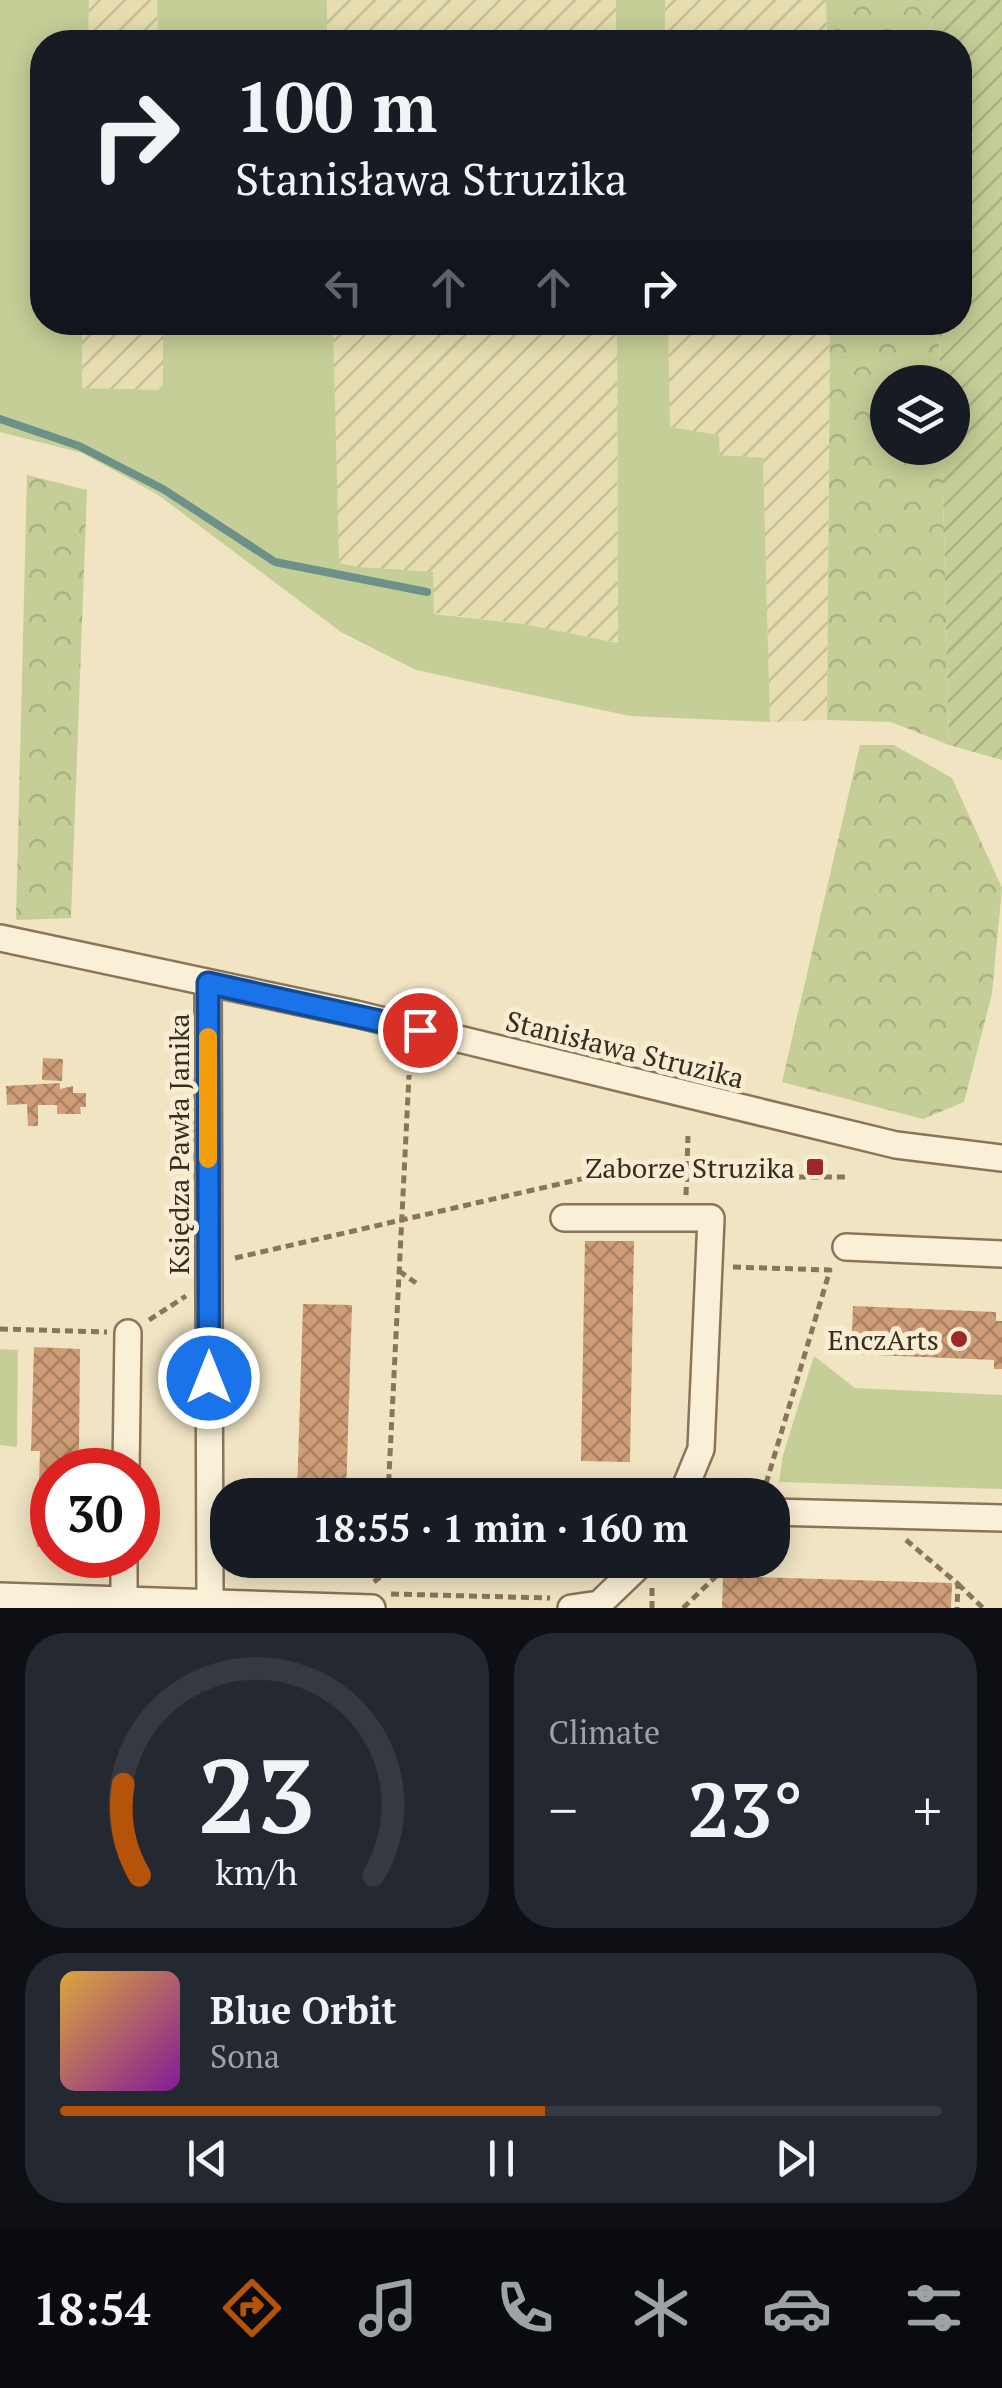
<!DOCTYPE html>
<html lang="en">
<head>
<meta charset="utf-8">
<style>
	body { margin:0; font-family:"PT Serif",serif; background:#242831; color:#f1f3f6; height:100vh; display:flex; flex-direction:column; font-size:38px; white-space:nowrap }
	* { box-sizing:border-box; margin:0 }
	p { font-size:32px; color:#9ea1a6 }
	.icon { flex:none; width:55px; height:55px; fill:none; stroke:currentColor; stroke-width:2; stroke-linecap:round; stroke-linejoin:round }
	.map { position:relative; height:1608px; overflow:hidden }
	.panel { display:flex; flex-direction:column; gap:25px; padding:25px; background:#0d0f14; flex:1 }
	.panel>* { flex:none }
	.hud { position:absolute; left:30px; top:30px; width:942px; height:305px; border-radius:40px; box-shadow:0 5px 25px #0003; background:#171b24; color:#f1f3f6; overflow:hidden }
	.buttons { position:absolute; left:870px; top:365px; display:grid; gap:20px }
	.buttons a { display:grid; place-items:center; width:100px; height:100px; border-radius:50%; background:#171b24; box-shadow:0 5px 25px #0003; font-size:50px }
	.speed { position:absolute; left:30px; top:1448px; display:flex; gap:20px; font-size:50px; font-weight:700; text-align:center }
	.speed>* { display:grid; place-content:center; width:130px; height:130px; border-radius:50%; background:#171b24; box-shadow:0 5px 25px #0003; line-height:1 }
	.speed .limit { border:15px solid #d22; background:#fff; color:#111 }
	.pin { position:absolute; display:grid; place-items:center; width:85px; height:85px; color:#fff; margin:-42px; border:5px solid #fff; border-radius:50%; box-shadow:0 2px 10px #0007 }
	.me { position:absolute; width:110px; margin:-55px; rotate:0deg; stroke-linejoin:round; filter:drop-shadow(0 0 8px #0008) }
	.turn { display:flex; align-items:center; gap:35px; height:210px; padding:0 40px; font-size:45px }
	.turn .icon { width:130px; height:130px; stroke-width:2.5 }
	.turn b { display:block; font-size:70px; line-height:85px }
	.lanes { display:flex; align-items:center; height:95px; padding:0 40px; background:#0003; justify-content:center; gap:50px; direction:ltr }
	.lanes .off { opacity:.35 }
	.big { font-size:75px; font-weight:600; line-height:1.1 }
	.panel .tile { flex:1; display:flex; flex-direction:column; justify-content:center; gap:15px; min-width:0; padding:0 35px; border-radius:40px; background:#242831 }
	.panel .dial { align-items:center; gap:0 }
	.dial svg { height:260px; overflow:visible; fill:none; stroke:#363941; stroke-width:7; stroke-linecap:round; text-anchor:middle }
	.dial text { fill:#f1f3f6; stroke:none }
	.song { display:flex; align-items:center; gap:30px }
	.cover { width:120px; height:120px; border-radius:15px; background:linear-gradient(135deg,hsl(40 70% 55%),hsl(290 70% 35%)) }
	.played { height:10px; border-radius:5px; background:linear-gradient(90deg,#b45309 55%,#363941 55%) }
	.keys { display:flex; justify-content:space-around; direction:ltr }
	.heat { display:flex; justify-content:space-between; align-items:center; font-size:55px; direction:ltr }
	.panel .tiles { flex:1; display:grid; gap:25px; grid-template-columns:1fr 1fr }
	.tile:last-child { grid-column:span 2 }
	.trip { position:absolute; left:210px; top:1478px; width:580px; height:100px; border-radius:40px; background:#171b24; box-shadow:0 5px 25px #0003; font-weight:600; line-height:100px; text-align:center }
	.dock { display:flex; height:160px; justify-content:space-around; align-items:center; background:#090b0e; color:#9ea1a6 }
	.dock .icon { width:70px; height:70px }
	.dock .selected { color:#b45309 }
	.dock b { font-size:45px; color:#f1f3f6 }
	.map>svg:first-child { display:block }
	.farmland { fill:url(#farmland-furrows) }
	.green { fill:#c6ce97 }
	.forest { fill:url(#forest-crowns) }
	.garden { fill:url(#garden-furrows) }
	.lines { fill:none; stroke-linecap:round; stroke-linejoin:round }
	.stream { stroke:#6c9189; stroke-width:8 }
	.building { fill:url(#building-cross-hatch) }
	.minor-casing { stroke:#8b7559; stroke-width:30 }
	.path { stroke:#8b7559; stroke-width:5; stroke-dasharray:8 5; stroke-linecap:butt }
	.minor { stroke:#faf0d7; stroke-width:25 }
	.route-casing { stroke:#114b97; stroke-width:25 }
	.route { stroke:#1a73e8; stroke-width:18 }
	.slow { stroke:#f59e0b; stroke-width:18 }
	.poi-dot { fill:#9c2927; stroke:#f7edd3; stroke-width:4 }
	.labels { text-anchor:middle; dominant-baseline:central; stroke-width:10; stroke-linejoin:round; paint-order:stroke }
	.street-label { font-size:28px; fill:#3a2c1e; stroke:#f7edd3 }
	.poi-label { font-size:28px; fill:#3a2c1e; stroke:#f7edd3; text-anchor:end }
</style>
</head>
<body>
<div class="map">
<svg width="1002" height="1608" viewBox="0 0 1002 1608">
	<defs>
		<pattern id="farmland-furrows" width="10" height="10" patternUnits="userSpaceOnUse" patternTransform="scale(2.5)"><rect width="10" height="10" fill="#e6deb0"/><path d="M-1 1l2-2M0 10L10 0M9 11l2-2" fill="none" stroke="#c6bf97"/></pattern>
		<pattern id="forest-crowns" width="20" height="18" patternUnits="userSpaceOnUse" patternTransform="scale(2.5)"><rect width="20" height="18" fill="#c6ce97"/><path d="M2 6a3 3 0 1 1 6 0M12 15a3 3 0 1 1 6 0" fill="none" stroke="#abb182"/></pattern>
		<pattern id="garden-furrows" width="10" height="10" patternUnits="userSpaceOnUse" patternTransform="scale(2.5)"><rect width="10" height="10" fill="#c6ce97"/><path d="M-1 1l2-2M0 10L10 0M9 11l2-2" fill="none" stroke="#abb182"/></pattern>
		<pattern id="building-cross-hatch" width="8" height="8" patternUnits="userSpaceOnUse" patternTransform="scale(2.5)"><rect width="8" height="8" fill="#cf9e78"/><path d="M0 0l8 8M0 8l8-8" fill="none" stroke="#a98162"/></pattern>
	</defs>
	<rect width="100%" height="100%" fill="#f0e4c3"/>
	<!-- farmland -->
	<g class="farmland">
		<path d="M89 0H157L158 42H88Z"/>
		<rect x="327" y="0" width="289" height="42"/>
		<path d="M665 0H826L827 42H665Z"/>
		<path d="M82 323H163L164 391 82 388Z"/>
		<path d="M333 323H617L618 643 524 624 433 613 358 567 338 563Z"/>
		<path d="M668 323H830L827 720 770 722 763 459 720 455 719 435 670 427Z"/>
	</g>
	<!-- green -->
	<g class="green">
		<path d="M0 0H89L88 42H42V322L82 323V388L163 390V323H333L339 563 358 567 433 572 434 614 524 624 618 643 617 323H668L670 427 719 435 720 455 763 458 770 722 630 716 416 670 341 632 157 494 82 453 0 432Z"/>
		<path d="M157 0H327V42H158Z"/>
		<rect x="616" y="0" width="49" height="42"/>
		<path d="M0 1349 18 1350 17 1447 0 1445Z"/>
		<path d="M814 1356 855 1388 1002 1395V1489L779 1482 783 1455Z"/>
	</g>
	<!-- forest -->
	<g class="forest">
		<path d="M826 0H931L932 42H827Z"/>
		<path d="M830 323H939L940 382H888V448H942L949 745 891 722 827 720Z"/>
		<path d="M27 475 87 490 71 918 16 920Z"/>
		<path d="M860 745H894L952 778 1002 888 992 994 964 1102 923 1119 782 1082Z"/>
	</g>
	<!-- garden -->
	<path class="garden" d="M931 0H1002V760L949 745 942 448H952V382H940L939 323 960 322V42H932Z"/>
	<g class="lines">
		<!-- stream -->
		<path class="stream" d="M0 419 79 446 163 489 275 562 427 592"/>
	</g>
	<!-- building -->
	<g class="building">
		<path d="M43 1058 63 1059 62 1081 42 1080Z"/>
		<path d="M60 1083V1089L73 1086V1093H86V1107H80L81 1114H57V1105H38V1126H28L27 1104 7 1105 6 1086Z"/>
		<path d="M585 1241H634L630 1462 581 1461Z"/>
		<path d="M303 1304 352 1305 346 1495H297Z"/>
		<path d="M853 1306 996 1312V1321H1002V1369H994V1360L851 1354Z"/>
		<path d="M34 1347 80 1349 79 1454H88L87 1470H52V1547H37L40 1451H31Z"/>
		<path d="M723 1576 952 1583 951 1608H722Z"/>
	</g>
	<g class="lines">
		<defs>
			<g id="minor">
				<path d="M0 938 356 1014 896 1145 1002 1158"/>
				<path d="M208 983 210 1608"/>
				<path d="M564 1218H711L701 1449 682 1495"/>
				<path d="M846 1247 1002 1254"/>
				<path d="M126 1470 128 1333"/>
				<path d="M772 1512 1002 1518"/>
				<path d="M0 1596 372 1608"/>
				<path d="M124 1601V1555"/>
				<path d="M571 1608 599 1604 645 1560"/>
			</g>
		</defs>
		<!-- minor casing -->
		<use href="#minor" class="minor-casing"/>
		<!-- path -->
		<g class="path">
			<path d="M686 1195 688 1136"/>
			<path d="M235 1258 590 1177H847"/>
			<path d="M733 1267 830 1270 765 1487"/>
			<path d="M399 1271 416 1283"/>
			<path d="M149 1320 186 1296"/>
			<path d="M0 1329 107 1332"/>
			<path d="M388 1495 409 1075"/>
			<path d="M906 1540 958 1584 957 1608"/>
			<path d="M374 1582 385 1573V1560"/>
			<path d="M958 1584 983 1608"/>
			<path d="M652 1588V1608"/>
			<path d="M391 1594 550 1598"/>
			<path d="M683 1608 733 1560"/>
		</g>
		<!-- minor -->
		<use href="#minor" class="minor"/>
	</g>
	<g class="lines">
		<defs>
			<path id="route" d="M209 1378 208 983 420 1030"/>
		</defs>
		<!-- route casing -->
		<use href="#route" class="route-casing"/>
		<!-- route -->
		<use href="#route" class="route"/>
		<!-- slow -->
		<path class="slow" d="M208 1037V1159"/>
	</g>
	<!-- markers -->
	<g class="poi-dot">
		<rect x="805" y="1157" width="20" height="20" rx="5"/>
		<circle cx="959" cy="1339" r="10"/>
	</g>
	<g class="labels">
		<!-- street labels -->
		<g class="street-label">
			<text transform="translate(625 1049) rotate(14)">Stanisława Struzika</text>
			<text transform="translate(178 1144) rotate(-90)">Księdza Pawła Janika</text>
		</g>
		<!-- poi labels -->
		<g class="poi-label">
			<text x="795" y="1167">Zaborze Struzika</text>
			<text x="939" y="1339">EnczArts</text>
		</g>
	</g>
</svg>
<div class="buttons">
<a><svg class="icon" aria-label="layers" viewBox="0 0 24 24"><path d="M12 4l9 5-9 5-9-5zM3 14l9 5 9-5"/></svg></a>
</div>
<div class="speed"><div class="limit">30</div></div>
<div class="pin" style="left:420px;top:1030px;background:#d93025"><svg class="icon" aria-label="arrive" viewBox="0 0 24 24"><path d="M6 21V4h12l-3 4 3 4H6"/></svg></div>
<svg class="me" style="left:209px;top:1378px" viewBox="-20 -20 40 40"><circle r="17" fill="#1a73e8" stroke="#fff" stroke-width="3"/><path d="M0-11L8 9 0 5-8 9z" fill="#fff"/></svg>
<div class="trip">18:55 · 1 min · 160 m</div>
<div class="hud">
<div class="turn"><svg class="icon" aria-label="right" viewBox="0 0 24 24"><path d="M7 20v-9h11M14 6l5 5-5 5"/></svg><div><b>100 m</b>Stanisława Struzika</div></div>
<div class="lanes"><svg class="icon off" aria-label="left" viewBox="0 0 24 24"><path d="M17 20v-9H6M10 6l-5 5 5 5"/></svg><svg class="icon off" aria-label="ahead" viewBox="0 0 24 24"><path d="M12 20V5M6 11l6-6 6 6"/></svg><svg class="icon off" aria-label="ahead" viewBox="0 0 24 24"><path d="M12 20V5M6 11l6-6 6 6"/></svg><svg class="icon" aria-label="right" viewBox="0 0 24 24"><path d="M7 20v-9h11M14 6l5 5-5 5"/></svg></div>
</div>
</div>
<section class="panel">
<div class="tiles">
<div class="tile dial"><svg viewBox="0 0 100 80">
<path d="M14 69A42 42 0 1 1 86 69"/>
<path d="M14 69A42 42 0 0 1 9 41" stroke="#b45309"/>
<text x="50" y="56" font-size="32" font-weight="700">23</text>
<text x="50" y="72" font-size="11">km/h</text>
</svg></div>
<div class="tile"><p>Climate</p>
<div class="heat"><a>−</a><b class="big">23°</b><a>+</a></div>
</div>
<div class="tile">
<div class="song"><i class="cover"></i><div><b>Blue Orbit</b><p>Sona</p></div></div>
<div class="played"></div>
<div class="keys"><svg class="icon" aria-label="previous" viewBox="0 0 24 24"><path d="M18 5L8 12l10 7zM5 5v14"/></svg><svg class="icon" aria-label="pause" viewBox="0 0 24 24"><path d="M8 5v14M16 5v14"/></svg><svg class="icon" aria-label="next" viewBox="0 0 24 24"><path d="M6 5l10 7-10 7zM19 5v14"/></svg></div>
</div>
</div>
</section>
<nav class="dock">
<b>18:54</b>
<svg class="icon selected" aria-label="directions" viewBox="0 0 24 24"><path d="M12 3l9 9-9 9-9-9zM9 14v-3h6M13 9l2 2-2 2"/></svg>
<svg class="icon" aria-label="music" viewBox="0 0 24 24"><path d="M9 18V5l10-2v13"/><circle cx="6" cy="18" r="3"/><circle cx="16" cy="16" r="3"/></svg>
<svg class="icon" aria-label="phone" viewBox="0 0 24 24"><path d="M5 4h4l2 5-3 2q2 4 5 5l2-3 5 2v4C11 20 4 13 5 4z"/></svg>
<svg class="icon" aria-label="climate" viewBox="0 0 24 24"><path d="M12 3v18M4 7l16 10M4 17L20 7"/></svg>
<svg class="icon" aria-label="car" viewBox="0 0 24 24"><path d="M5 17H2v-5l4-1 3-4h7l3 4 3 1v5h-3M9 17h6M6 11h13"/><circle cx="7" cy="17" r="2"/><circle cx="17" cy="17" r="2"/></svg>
<svg class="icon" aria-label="filters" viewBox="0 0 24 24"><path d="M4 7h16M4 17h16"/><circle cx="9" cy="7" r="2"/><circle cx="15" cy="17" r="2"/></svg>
</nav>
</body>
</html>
